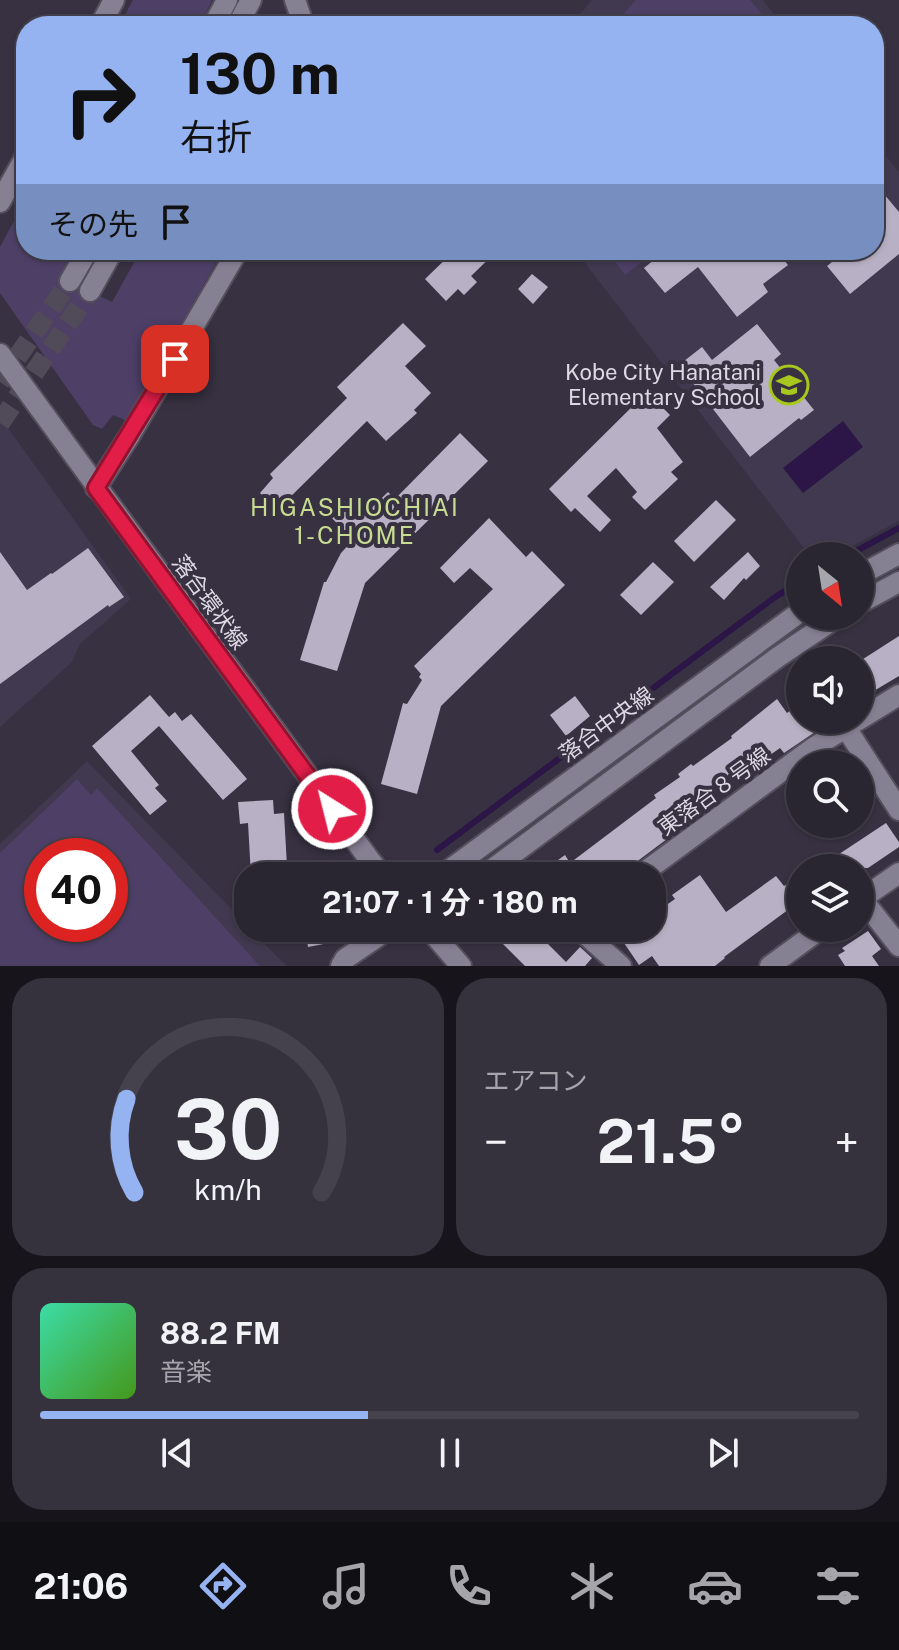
<!DOCTYPE html>
<html lang="ja">
<head>
<meta charset="utf-8">
<style>
	body { margin:0; font-family:"Public Sans","Noto Sans JP",sans-serif; background:#35313d; color:#f1f3f6; height:100vh; display:flex; flex-direction:column; font-size:30px; white-space:nowrap }
	* { box-sizing:border-box; margin:0 }
	p { font-size:26px; color:#a5a5ab }
	.icon { flex:none; width:44px; height:44px; fill:none; stroke:currentColor; stroke-width:2; stroke-linecap:round; stroke-linejoin:round }
	.map { position:relative; height:966px; overflow:hidden }
	.sheet { display:flex; flex-direction:column; gap:12px; padding:12px; background:#17141b; flex:1 }
	.sheet>* { flex:none }
	.top-card { position:absolute; left:16px; top:16px; width:868px; height:244px; border-radius:32px; box-shadow:0 2px 6px #0004,0 0 0 2px #45424d; background:#95b2f1; color:#111; overflow:hidden }
	.needle { width:52px; rotate:150deg }
	.tools { position:absolute; left:786px; top:542px; display:grid; gap:16px }
	.tools a { display:grid; place-items:center; width:88px; height:88px; border-radius:50%; background:#292531; box-shadow:0 2px 6px #0004,0 0 0 2px #45424d; font-size:40px }
	.speed { position:absolute; left:24px; top:838px; display:flex; gap:16px; font-size:40px; font-weight:700; text-align:center }
	.speed>* { display:grid; place-content:center; width:104px; height:104px; border-radius:50%; background:#292531; box-shadow:0 2px 6px #0004,0 0 0 2px #45424d; line-height:1 }
	.speed .limit { border:12px solid #d22; background:#fff; color:#111 }
	.pin { position:absolute; display:grid; place-items:center; width:68px; height:68px; color:#fff; margin:-34px; border-radius:16px; box-shadow:0 4px 12px #0006 }
	.me { position:absolute; width:88px; margin:-44px; rotate:324deg; stroke-linejoin:round; filter:drop-shadow(0 0 6px #0008) }
	.turn { display:flex; align-items:center; gap:28px; height:168px; padding:0 32px; font-size:36px }
	.turn .icon { width:104px; height:104px; stroke-width:2.5 }
	.turn b { display:block; font-size:56px; line-height:68px }
	.then { display:flex; align-items:center; height:76px; padding:0 32px; background:#0003; gap:16px; font-size:30px }
	.big { font-size:60px; font-weight:700; line-height:1.1 }
	.sheet .card { flex:1; display:flex; flex-direction:column; justify-content:center; gap:12px; min-width:0; padding:0 28px; border-radius:32px; background:#35313d }
	.sheet .dial { align-items:center; gap:0 }
	.dial svg { height:208px; overflow:visible; fill:none; stroke:#45424d; stroke-width:7; stroke-linecap:round; text-anchor:middle }
	.dial text { fill:#f1f3f6; stroke:none }
	.song { display:flex; align-items:center; gap:24px }
	.cover { width:96px; height:96px; border-radius:12px; background:linear-gradient(135deg,hsl(160 70% 55%),hsl(100 70% 35%)) }
	.played { height:8px; border-radius:4px; background:linear-gradient(90deg,#95b2f1 40%,#45424d 40%) }
	.keys { display:flex; justify-content:space-around; direction:ltr }
	.heat { display:flex; justify-content:space-between; align-items:center; font-size:44px; direction:ltr }
	.sheet .tiles { flex:1; display:grid; gap:12px; grid-template-columns:1fr 1fr }
	.card:last-child { grid-column:span 2 }
	.trip { position:absolute; left:234px; top:862px; width:432px; height:80px; border-radius:32px; background:#292531; box-shadow:0 2px 6px #0004,0 0 0 2px #45424d; font-weight:700; line-height:80px; text-align:center }
	.menu { display:flex; height:128px; justify-content:space-around; align-items:center; background:#100f14; color:#a5a5ab }
	.menu .icon { width:56px; height:56px }
	.menu .active { color:#95b2f1 }
	.menu b { font-size:36px; color:#f1f3f6 }
	.map>svg:first-child { display:block }
	.built { fill:#41394f; fill-rule:evenodd }
	.green { fill:#4e3f67; fill-rule:evenodd }
	.water { fill:#2c1547 }
	.lines { fill:none; stroke-linecap:round; stroke-linejoin:round }
	.stream { stroke:#2c1547; stroke-width:6 }
	.building { fill:#b8b1c5 }
	.secondary-tunnel { stroke:#504a59; stroke-width:20; stroke-dasharray:20 10; stroke-linecap:butt }
	.street-casing { stroke:#534f5c; stroke-width:24 }
	.secondary-casing { stroke:#534f5c; stroke-width:24 }
	.street { stroke:#868093; stroke-width:20 }
	.secondary { stroke:#868093; stroke-width:20 }
	.route-casing { stroke:#92132f; stroke-width:20 }
	.route { stroke:#e11d48; stroke-width:14 }
	.labels { text-anchor:middle; dominant-baseline:central; stroke-width:8; stroke-linejoin:round; paint-order:stroke }
	.poi-label { font-size:22px; fill:#ddd9e4; stroke:#373141; text-anchor:end }
	.street-label { font-size:22px; fill:#ddd9e4; stroke:#373141 }
	.neighbourhood-label { font-size:24px; letter-spacing:2px; fill:#c8dc91; stroke:#373141 }
</style>
</head>
<body>
<div class="map">
<svg width="899" height="966" viewBox="0 0 899 966">
	<rect width="100%" height="100%" fill="#373141"/>
	<!-- built -->
	<g class="built">
		<path d="M592 0H763L783 26H570Z"/>
		<path d="M874 141 899 172V521L834 556H810L575 250H874Z"/>
		<path d="M0 417 131 599 80 644 72 662 0 727Z"/>
		<path d="M87 761 248 926V928L287 966H0V844ZM42 856H110V924H42Z"/>
	</g>
	<!-- green -->
	<g class="green">
		<path d="M133 0H212L200 26H119Z"/>
		<path d="M636 0H750L772 26H613Z"/>
		<path d="M26 199V250H76L61 277 112 302 141 250H223L127 421 113 415 102 429 93 425 0 293V247Z"/>
		<path d="M606 250H656L625 275Z"/>
		<path d="M77 779 91 795 97 788 260 966H0V853ZM110 856V924H42V856Z"/>
	</g>
	<!-- water -->
	<path class="water" d="M843 421 863 447 803 493 783 468Z"/>
	<g class="lines">
		<!-- stream -->
		<g class="stream">
			<path d="M847 556 899 528"/>
			<path d="M437 850 720 638 778 595 800 583"/>
		</g>
	</g>
	<!-- building -->
	<g class="building">
		<path d="M874 182 899 212V254L850 294 827 266 847 250H874Z"/>
		<path d="M455 250H498L471 276 477 282 464 295 458 289 446 301 425 279Z"/>
		<path d="M666 250H776L788 265 763 284 768 292 737 317 698 267 665 293 644 268Z"/>
		<path d="M532 274 548 287 533 304 518 289Z"/>
		<path d="M403 323 426 346 405 366 431 393 414 410 417 413 386 441 367 421 271 516 259 504 265 498 260 493 273 478 270 474 347 398 337 387Z"/>
		<path d="M757 324 781 354 774 360 814 410 801 420 799 418 750 457 679 365 702 347 712 360Z"/>
		<path d="M647 392 670 415 657 428 683 462 671 472 678 479 645 510 632 497 637 492 616 468 587 496 611 520 600 532 575 508 571 512 549 489Z"/>
		<path d="M460 433 488 461 365 583 337 671 300 660 324 582H326L341 553 353 540 327 513 342 499 360 519 388 492 395 499Z"/>
		<path d="M716 500 736 520 694 562 674 541Z"/>
		<path d="M489 518 526 557 532 551 565 585 441 706 417 794 381 784 403 703 407 704 422 680 419 677 421 674 414 666 493 589 470 568 454 583 440 568Z"/>
		<path d="M88 548 124 597 109 607 108 605 0 684V552L27 590 51 573 52 574Z"/>
		<path d="M748 552 760 566 746 580 744 578 724 600 710 587Z"/>
		<path d="M653 562 674 582 641 615 620 595Z"/>
		<path d="M899 636V676L867 695 860 683V661Z"/>
		<path d="M150 695 169 717 175 712 182 721 191 714 247 779 223 800 159 726 131 751 159 785 155 788 167 801 150 815 92 746Z"/>
		<path d="M575 696 590 716 566 736 550 715Z"/>
		<path d="M777 699 787 713 800 703V720H833L784 753 780 748 724 788 722 785 693 806 699 815 631 866 625 876 619 866 605 876H536L565 855 570 863 656 798 654 795 680 777 678 774 691 764 693 766 732 738 731 736Z"/>
		<path d="M273 800 274 814 284 813 287 866H282L283 876H251L248 823 240 824 238 802Z"/>
		<path d="M886 823 899 842V847L868 868H818Z"/>
		<path d="M700 875 726 912 776 876 784 886 800 876V901L724 957 725 958 715 966H659L652 956 639 965 622 940 638 928H652V915L675 899 672 895Z"/>
		<path d="M305 928H364V930L350 939 308 947Z"/>
		<path d="M487 928H532L566 962 580 947 592 958 585 966H525Z"/>
		<path d="M868 931 881 949 872 956 879 966H845L838 955 845 951 842 948Z"/>
	</g>
	<g class="lines">
		<!-- secondary-tunnel -->
		<g class="secondary-tunnel">
			<path d="M0 382 70 281"/>
			<path d="M0 423 90 291"/>
		</g>
		<defs>
			<g id="street">
				<path d="M860 719 899 695"/>
				<path d="M846 728 899 810"/>
				<path d="M639 876 813 748 858 720"/>
				<path d="M862 899 899 946"/>
				<path d="M860 900 899 873"/>
				<path d="M578 928 621 966"/>
				<path d="M341 966 345 959 390 928"/>
				<path d="M770 966 822 928"/>
			</g>
			<g id="secondary">
				<path d="M295 0 304 26"/>
				<path d="M100 26 114 0"/>
				<path d="M213 26 227 0"/>
				<path d="M237 26 251 0"/>
				<path d="M0 202 26 156"/>
				<path d="M70 281 88 250"/>
				<path d="M90 291 113 250"/>
				<path d="M0 354 369 859 383 876"/>
				<path d="M96 488 130 435 238 250"/>
				<path d="M860 575 899 554"/>
				<path d="M860 603 899 582"/>
				<path d="M441 876 800 612"/>
				<path d="M483 876 778 657 839 616"/>
				<path d="M428 928 461 966"/>
			</g>
		</defs>
		<!-- street casing -->
		<use href="#street" class="street-casing"/>
		<!-- secondary casing -->
		<use href="#secondary" class="secondary-casing"/>
		<!-- street -->
		<use href="#street" class="street"/>
		<!-- secondary -->
		<use href="#secondary" class="secondary"/>
	</g>
	<g class="lines">
		<defs>
			<path id="route" d="M175 359 96 488 332 809"/>
		</defs>
		<!-- route casing -->
		<use href="#route" class="route-casing"/>
		<!-- route -->
		<use href="#route" class="route"/>
	</g>
	<!-- icons -->
	<defs>
		<symbol id="school-ring" viewBox="-11 -11 22 22"><circle r="9.5" fill="#373141" stroke="#a7c71e" stroke-width="1.5"/><path d="M0-5L7-2L0 1L-7-2ZM-4 1L0 2.5L4 1V4Q0 6-4 4Z" fill="#a7c71e"/></symbol>
	</defs>
	<g fill-rule="evenodd">
		<use href="#school-ring" x="767" y="363" width="44" height="44"/>
	</g>
	<g class="labels">
		<!-- poi labels -->
		<g class="poi-label">
			<text x="761" y="372">Kobe City Hanatani<tspan x="761" dy="25">Elementary School</tspan></text>
		</g>
		<!-- street labels -->
		<g class="street-label">
			<text transform="translate(210 602) rotate(54)">落合環状線</text>
			<text transform="translate(606 724) rotate(-36)">落合中央線</text>
			<text transform="translate(714 791) rotate(-36)">東落合８号線</text>
		</g>
		<!-- neighbourhood labels -->
		<g class="neighbourhood-label">
			<text x="355" y="507">HIGASHIOCHIAI<tspan x="355" dy="28">1-CHOME</tspan></text>
		</g>
	</g>
</svg>
<div class="tools">
<a><svg class="needle" viewBox="-14 -14 28 28"><path d="M0-13l5 13h-10z" fill="#e53935"/><path d="M0 13l5-13h-10z" fill="#a5a5ab"/></svg></a>
<a><svg class="icon" aria-label="sound" viewBox="0 0 24 24"><path d="M4 9h4l5-4v14l-5-4H4zM17 9q2 3 0 6"/></svg></a>
<a><svg class="icon" aria-label="search" viewBox="0 0 24 24"><circle cx="10" cy="10" r="6"/><path d="M15 15l6 6"/></svg></a>
<a><svg class="icon" aria-label="layers" viewBox="0 0 24 24"><path d="M12 4l9 5-9 5-9-5zM3 14l9 5 9-5"/></svg></a>
</div>
<div class="speed"><div class="limit">40</div></div>
<div class="pin" style="left:175px;top:359px;background:#d93025"><svg class="icon" aria-label="arrive" viewBox="0 0 24 24"><path d="M6 21V4h12l-3 4 3 4H6"/></svg></div>
<svg class="me" style="left:332px;top:809px" viewBox="-20 -20 40 40"><circle r="17" fill="#e11d48" stroke="#fff" stroke-width="3"/><path d="M0-11L8 9 0 5-8 9z" fill="#fff"/></svg>
<div class="trip">21:07 · 1 分 · 180 m</div>
<div class="top-card">
<div class="turn"><svg class="icon" aria-label="right" viewBox="0 0 24 24"><path d="M7 20v-9h11M14 6l5 5-5 5"/></svg><div><b>130 m</b>右折</div></div>
<div class="then">その先<svg class="icon" aria-label="arrive" viewBox="0 0 24 24"><path d="M6 21V4h12l-3 4 3 4H6"/></svg></div>
</div>
</div>
<section class="sheet">
<div class="tiles">
<div class="card dial"><svg viewBox="0 0 100 80">
<path d="M14 69A42 42 0 1 1 86 69"/>
<path d="M14 69A42 42 0 0 1 11 33" stroke="#95b2f1"/>
<text x="50" y="56" font-size="32" font-weight="700">30</text>
<text x="50" y="72" font-size="11">km/h</text>
</svg></div>
<div class="card"><p>エアコン</p>
<div class="heat"><a>−</a><b class="big">21.5°</b><a>+</a></div>
</div>
<div class="card">
<div class="song"><i class="cover"></i><div><b>88.2 FM</b><p>音楽</p></div></div>
<div class="played"></div>
<div class="keys"><svg class="icon" aria-label="previous" viewBox="0 0 24 24"><path d="M18 5L8 12l10 7zM5 5v14"/></svg><svg class="icon" aria-label="pause" viewBox="0 0 24 24"><path d="M8 5v14M16 5v14"/></svg><svg class="icon" aria-label="next" viewBox="0 0 24 24"><path d="M6 5l10 7-10 7zM19 5v14"/></svg></div>
</div>
</div>
</section>
<nav class="menu">
<b>21:06</b>
<svg class="icon active" aria-label="directions" viewBox="0 0 24 24"><path d="M12 3l9 9-9 9-9-9zM9 14v-3h6M13 9l2 2-2 2"/></svg>
<svg class="icon" aria-label="music" viewBox="0 0 24 24"><path d="M9 18V5l10-2v13"/><circle cx="6" cy="18" r="3"/><circle cx="16" cy="16" r="3"/></svg>
<svg class="icon" aria-label="phone" viewBox="0 0 24 24"><path d="M5 4h4l2 5-3 2q2 4 5 5l2-3 5 2v4C11 20 4 13 5 4z"/></svg>
<svg class="icon" aria-label="climate" viewBox="0 0 24 24"><path d="M12 3v18M4 7l16 10M4 17L20 7"/></svg>
<svg class="icon" aria-label="car" viewBox="0 0 24 24"><path d="M5 17H2v-5l4-1 3-4h7l3 4 3 1v5h-3M9 17h6M6 11h13"/><circle cx="7" cy="17" r="2"/><circle cx="17" cy="17" r="2"/></svg>
<svg class="icon" aria-label="filters" viewBox="0 0 24 24"><path d="M4 7h16M4 17h16"/><circle cx="9" cy="7" r="2"/><circle cx="15" cy="17" r="2"/></svg>
</nav>
</body>
</html>
